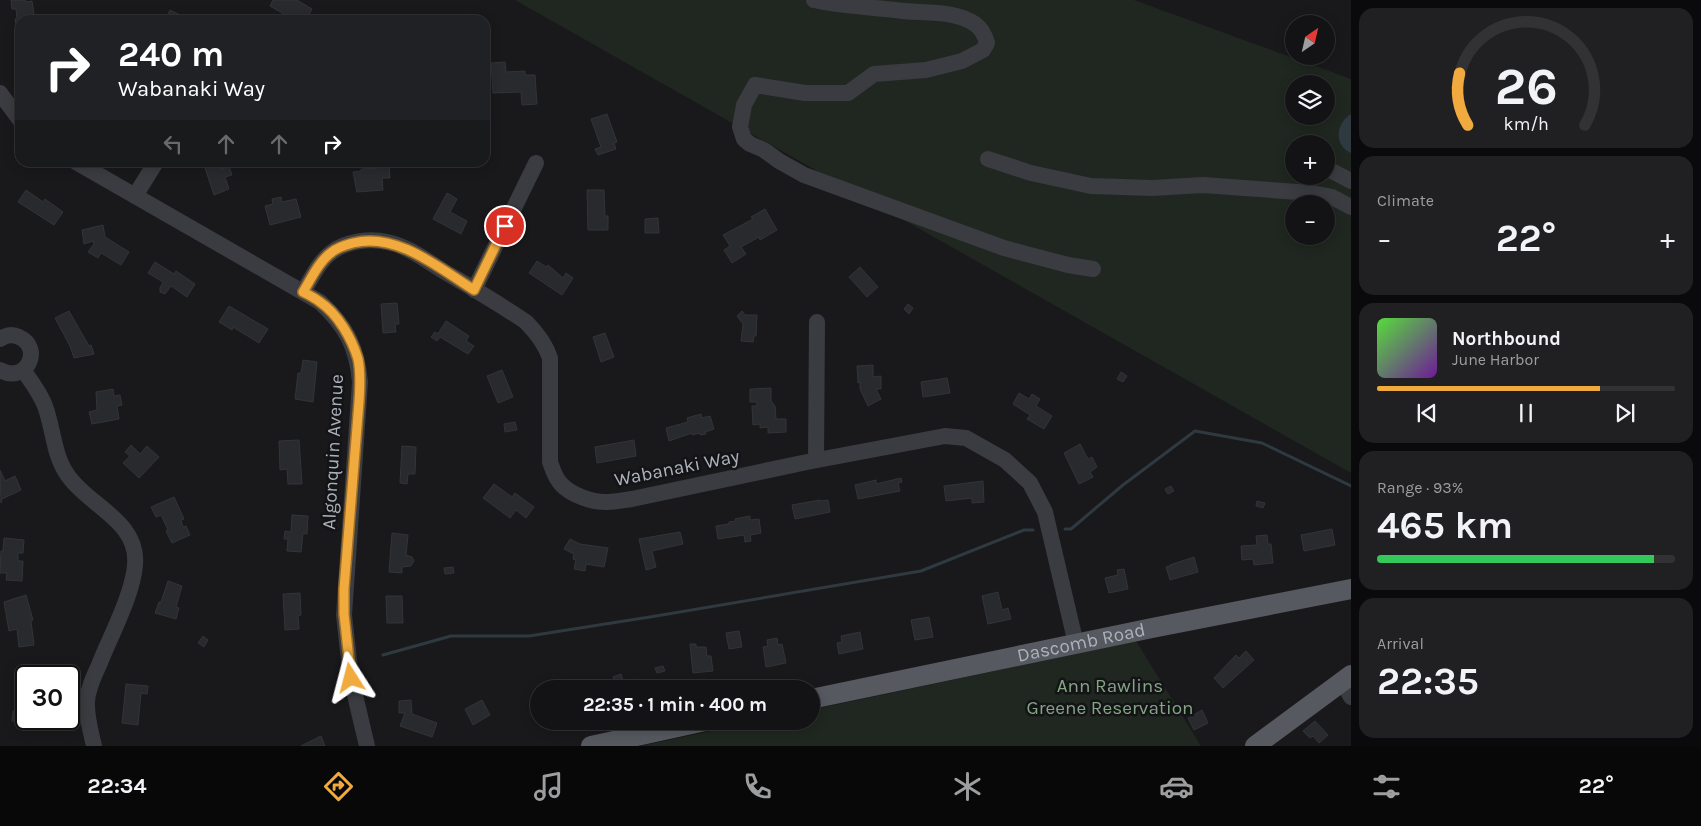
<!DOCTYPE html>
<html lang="en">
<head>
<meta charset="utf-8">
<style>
	body { margin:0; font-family:Karla,sans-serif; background:#202022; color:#f1f3f6; height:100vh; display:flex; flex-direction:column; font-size:19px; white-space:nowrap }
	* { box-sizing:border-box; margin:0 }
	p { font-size:16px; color:#9d9ea0 }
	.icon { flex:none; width:28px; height:28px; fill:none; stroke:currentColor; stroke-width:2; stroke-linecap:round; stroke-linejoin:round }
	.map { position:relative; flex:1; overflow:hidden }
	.panel { display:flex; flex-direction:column; gap:8px; padding:8px; background:#0a0a0c; width:350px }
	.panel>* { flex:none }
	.hud { position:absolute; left:15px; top:15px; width:475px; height:152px; border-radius:15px; box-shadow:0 2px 12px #0003,0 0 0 1px #323234; background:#202124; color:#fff; overflow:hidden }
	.needle { width:32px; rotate:34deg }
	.controls { position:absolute; left:1285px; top:15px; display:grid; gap:10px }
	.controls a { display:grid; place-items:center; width:50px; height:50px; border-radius:50%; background:#131315; box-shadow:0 2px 12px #0003,0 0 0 1px #323234; font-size:25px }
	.speed { position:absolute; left:15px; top:665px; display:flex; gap:10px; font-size:25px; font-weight:700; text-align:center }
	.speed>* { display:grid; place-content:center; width:65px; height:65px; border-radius:50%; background:#131315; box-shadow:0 2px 12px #0003,0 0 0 1px #323234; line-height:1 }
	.speed .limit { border:2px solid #111; border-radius:8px; background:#fff; color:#111 }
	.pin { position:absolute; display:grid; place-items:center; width:42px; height:42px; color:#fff; margin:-21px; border:2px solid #fff; border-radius:50%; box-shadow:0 1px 5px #0007 }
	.me { position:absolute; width:55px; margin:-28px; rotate:351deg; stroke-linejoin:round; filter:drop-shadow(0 0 4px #0008) }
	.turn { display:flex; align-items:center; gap:18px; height:105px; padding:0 20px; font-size:22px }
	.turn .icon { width:65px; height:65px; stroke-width:2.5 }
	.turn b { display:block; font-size:35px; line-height:42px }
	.lanes { display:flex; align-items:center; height:48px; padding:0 20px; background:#0003; justify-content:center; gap:25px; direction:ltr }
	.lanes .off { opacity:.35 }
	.big { font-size:38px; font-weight:700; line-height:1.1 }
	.panel .widget { flex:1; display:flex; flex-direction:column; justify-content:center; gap:8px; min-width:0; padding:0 18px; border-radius:15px; background:#202022 }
	.panel .dial { align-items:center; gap:0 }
	.dial svg { height:130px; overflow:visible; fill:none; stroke:#323234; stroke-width:7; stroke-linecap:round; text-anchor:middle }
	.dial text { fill:#f1f3f6; stroke:none }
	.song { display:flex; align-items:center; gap:15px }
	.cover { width:60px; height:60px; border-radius:8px; background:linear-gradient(135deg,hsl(110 70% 55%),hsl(280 70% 35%)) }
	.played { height:5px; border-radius:2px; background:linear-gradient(90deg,#f0aa3d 75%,#323234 75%) }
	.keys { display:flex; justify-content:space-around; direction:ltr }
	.heat { display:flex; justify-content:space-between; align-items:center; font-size:28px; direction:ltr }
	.charge { height:8px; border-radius:4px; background:linear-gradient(90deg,#34c759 93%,#323234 0) }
	.trip { position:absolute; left:530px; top:680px; width:290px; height:50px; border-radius:25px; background:#131315; box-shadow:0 2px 12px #0003,0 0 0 1px #323234; font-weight:700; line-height:50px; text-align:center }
	.menu { display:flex; height:80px; justify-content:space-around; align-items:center; background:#080808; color:#9d9ea0 }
	.menu .icon { width:35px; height:35px }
	.menu .on { color:#f0aa3d }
	.menu b { font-size:22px; color:#f1f3f6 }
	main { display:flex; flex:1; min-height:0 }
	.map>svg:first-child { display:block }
	.green { fill:#1f2720; fill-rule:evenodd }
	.water { fill:#2f3940 }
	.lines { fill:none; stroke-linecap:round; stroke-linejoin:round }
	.stream { stroke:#2f3940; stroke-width:3 }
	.building { fill:#292a2d; stroke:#333438 }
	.minor { stroke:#3a3c41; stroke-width:16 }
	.major { stroke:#565960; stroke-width:20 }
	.route-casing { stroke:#9c6e28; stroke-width:12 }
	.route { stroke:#f0aa3d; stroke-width:9 }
	.labels { text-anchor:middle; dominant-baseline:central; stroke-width:5; stroke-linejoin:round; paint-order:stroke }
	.street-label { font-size:19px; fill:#acb1bb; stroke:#141417 }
	.park-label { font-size:19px; fill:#83a584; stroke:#141417 }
</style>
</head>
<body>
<main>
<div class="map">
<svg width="1351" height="746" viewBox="0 0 1351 746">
	<rect width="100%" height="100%" fill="#19191c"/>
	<!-- green -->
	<g class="green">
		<path d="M515 0H1134L1351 79V473ZM1294 84H1326V116H1294ZM1294 144H1326V176H1294ZM1294 204H1326V236H1294Z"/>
		<path d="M1136 641 1201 746H641L758 721H811V710Z"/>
	</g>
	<!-- water -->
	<path class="water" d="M1351 114V153C1333 145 1336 123 1351 114Z"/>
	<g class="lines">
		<!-- stream -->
		<g class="stream">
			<path d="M1065 529H1071L1123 485 1195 431 1262 443 1351 486"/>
			<path d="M383 655 451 636H529L656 616 921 571 1024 530H1033"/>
		</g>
	</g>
	<!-- building -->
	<g class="building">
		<path d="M11 0H25L26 2 32 1 34 14 28 15V20H20V38H18L15 19 17 18 16 9H12Z"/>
		<path d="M273 0H297L312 9 306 20H294L270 6Z"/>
		<path d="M170 10 182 16 180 20H165Z"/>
		<path d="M505 62 506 72 525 71V75H535L537 104 522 105 521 92 493 93 491 63Z"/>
		<path d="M607 114 617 142 614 143 616 149 598 155 595 149 601 147 591 119Z"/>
		<path d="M203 162H219L221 169 229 166 232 175 225 177 229 189 214 195Z"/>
		<path d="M377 165H389L390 178H382L383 190 357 192 353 172 361 171V169L377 168Z"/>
		<path d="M26 190 43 202 45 199 63 212 54 225 18 202Z"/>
		<path d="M587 190H604L605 216H608V230H588Z"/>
		<path d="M447 193 457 199 450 212 467 221 461 234 433 219Z"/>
		<path d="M281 197 282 202 296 199 301 217 270 225 265 206 273 204 272 199Z"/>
		<path d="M765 209 777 230 760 240 759 237 741 247 746 254 732 263 724 250 730 246 723 235 753 219 751 217Z"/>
		<path d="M658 218 659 233H645V219Z"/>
		<path d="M103 225 105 237 129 252 121 265 101 253 98 258 88 252 94 244 93 241 84 244 82 230Z"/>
		<path d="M537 261 546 267 548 265 563 278 566 273 573 278 562 295 529 273Z"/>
		<path d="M155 262 174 274 176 271 195 284 187 297 171 286 165 294 160 292V288L163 282 148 273Z"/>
		<path d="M860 267 878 287 867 297 849 277Z"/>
		<path d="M397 303 399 324H395L396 332 383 333 381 304Z"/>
		<path d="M908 304 913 308 909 314 904 309Z"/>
		<path d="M229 306 268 329 259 343 233 327 232 330 219 322Z"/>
		<path d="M69 311 89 346 91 345 94 354 74 358 70 346 55 318Z"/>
		<path d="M742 311 745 315H757L756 336H754L753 342 741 341 743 324 737 316Z"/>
		<path d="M446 321 469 336 466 341 474 346 468 354 440 337 437 341 431 337 435 332 438 334Z"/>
		<path d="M605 333 614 357 601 362 593 337Z"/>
		<path d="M303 360 317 362 313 402 295 399 298 373H301Z"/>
		<path d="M873 365V377L881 376V389H876L881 399 868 406 860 389V382L858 383 857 366Z"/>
		<path d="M502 370 513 397 498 403 487 376Z"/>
		<path d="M1121 372 1127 376 1123 382 1117 379Z"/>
		<path d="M947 378 950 393 923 397 921 382Z"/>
		<path d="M771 388V401L775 406 776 419H786V432L768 433V427L760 428V424L753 425 752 406H757V402H750V389Z"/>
		<path d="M113 389 114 396 120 395 122 405 117 406 119 419 92 424 89 412 97 410 96 392Z"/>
		<path d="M1019 393 1029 399 1032 394 1040 399 1036 406 1052 416 1044 429 1027 419 1030 415 1013 404Z"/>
		<path d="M701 414 702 418 710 416 714 429 705 432 706 434 700 435V433L692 435V433L669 441 666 428 688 422 687 418Z"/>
		<path d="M515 422 517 430 505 432 504 424Z"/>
		<path d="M299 440 302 484H288L287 469 280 470 279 441Z"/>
		<path d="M634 440 636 456 597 463 595 447Z"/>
		<path d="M1080 444 1088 459 1092 457 1097 467 1090 472 1093 477 1079 484 1064 453Z"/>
		<path d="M131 445 140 454 147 446 159 457 139 478 123 463 130 456 125 452Z"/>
		<path d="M402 446 416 447 415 474H408L407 484 400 483Z"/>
		<path d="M0 470 5 481 15 476 21 490 2 499 1 503Z"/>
		<path d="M901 478 902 482 898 483 900 491 858 499 855 485 876 480V484Z"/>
		<path d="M983 481 984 502 972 503V498L946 501 944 486Z"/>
		<path d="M494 484 512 497 515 493 534 507 526 518 516 510 510 518 483 498Z"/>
		<path d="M1171 486 1174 491 1168 494 1165 489Z"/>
		<path d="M174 497 184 519 181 520 183 527 186 526 190 535 172 543 166 531 168 530 161 515 156 517 151 507Z"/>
		<path d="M820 500 821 501 828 500 830 512 795 519 792 505Z"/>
		<path d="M1257 501 1265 503 1263 508 1256 506Z"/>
		<path d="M292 515 308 516 307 534 303 533 301 552 287 551 288 539H284L285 531 291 532Z"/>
		<path d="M750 516V520L759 519 761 533 750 535 751 541 745 542 744 535 718 539 716 526 729 524V522L736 521 735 519Z"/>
		<path d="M1332 529 1335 545 1304 551 1301 535Z"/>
		<path d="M680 532 683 544 652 551 656 567 646 570 639 539Z"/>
		<path d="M392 533 408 535 406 555 412 557 414 561 411 566 402 567V573L389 572Z"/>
		<path d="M1267 535 1268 544H1271L1273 563 1254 565 1253 559 1242 560 1241 546 1257 545 1256 536Z"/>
		<path d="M4 538 24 540 23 553H18V561H23L22 581 6 580 7 573H0L1 551H3Z"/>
		<path d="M570 539 580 544 608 548 604 567 586 564 585 571 574 569 576 560 573 559 574 554 564 549Z"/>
		<path d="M1194 557 1198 572 1170 580 1166 567 1170 566V565Z"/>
		<path d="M453 567 454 573 445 574 444 568Z"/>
		<path d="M1124 569 1128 589 1109 593 1105 578 1118 575 1117 570Z"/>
		<path d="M168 581 182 586 176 607 179 608 176 619 155 613 159 602H161Z"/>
		<path d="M998 592 1002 610 1008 608 1011 619 988 624 982 596Z"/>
		<path d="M300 593 301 615 298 616 299 629 285 630 283 594Z"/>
		<path d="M26 595 33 620 31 621 34 645 19 647 17 629 9 631 4 602Z"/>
		<path d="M386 596H402L403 623H387Z"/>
		<path d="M929 617 933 637 915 640 911 620Z"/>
		<path d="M739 631 742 647 729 649 726 633Z"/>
		<path d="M860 632 863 649 839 654 837 643 842 642 841 636Z"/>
		<path d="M203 636 208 640 204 647 198 643Z"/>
		<path d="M777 638 778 645 782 644 786 663 766 667 763 647 768 646 767 640Z"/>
		<path d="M690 644H696V647H706L707 656H711L713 671 693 673Z"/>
		<path d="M1246 651 1254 660 1223 688 1214 678 1236 655 1239 658Z"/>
		<path d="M663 666 665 671 657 673 655 668Z"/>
		<path d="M621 674 624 683 638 679V682L646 680 649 689H616L613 677Z"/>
		<path d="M19 676 26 677V719H35L34 723 12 721 13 711H17L20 690H17Z"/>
		<path d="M126 684 148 686 147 694 141 693 138 725 122 723Z"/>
		<path d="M411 700 412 714 437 723 432 737 400 726 405 713H399V701Z"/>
		<path d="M482 700 490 715 473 725 465 709Z"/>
		<path d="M1202 710 1208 723 1194 730 1188 718Z"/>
		<path d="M1315 721 1328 735 1319 743 1313 736 1310 738 1303 731Z"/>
		<path d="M321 736 325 746H301Z"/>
	</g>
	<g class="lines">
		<!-- minor -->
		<g class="minor">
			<path d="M814 0C841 6 868 7 895 10 921 14 952 9 975 24 982 29 985 35 987 43L983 50 962 61 926 70 874 74 848 93H805L755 85 744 105 740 127 744 139 750 144 764 150 779 161 804 175 1004 248 1068 265 1093 269"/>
			<path d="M0 93 20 120"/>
			<path d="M988 159 1031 173 1091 186 1152 188 1203 185 1312 193 1332 197 1351 207"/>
			<path d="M76 162 320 302C346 326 357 347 360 382L344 615 351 678 367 746"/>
			<path d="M1326 168 1351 181"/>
			<path d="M135 196 156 162"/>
			<path d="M474 290 536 163"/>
			<path d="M303 292C311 279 319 261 332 252 346 241 370 238 387 242 408 246 427 261 445 272 472 288 500 304 526 322 537 333 545 343 550 358V462C553 470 555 478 561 484 571 495 593 503 608 502 616 502 624 500 632 499L807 462 945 436 966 438 1005 460 1030 483 1045 512 1076 644"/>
			<path d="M0 339C6 335 13 334 19 337 44 348 26 385 0 370"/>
			<path d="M23 370C31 381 40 393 45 406 54 430 53 456 69 477 91 507 139 522 135 565 133 594 110 637 99 665 94 676 88 688 87 701 86 716 91 732 94 746"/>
			<path d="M816 460 817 322"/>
			<path d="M1342 680 1351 697"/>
		</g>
		<!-- major -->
		<g class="major">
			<path id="s1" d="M811 699 1152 628 1351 589"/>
			<path d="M591 746 705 721"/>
			<path d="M1255 746 1351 675"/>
		</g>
	</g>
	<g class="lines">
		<defs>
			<path id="route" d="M351 678 344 614V589L359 402C360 388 361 373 358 359 352 339 338 314 320 302 315 298 309 295 303 292 311 279 319 261 332 252 338 247 346 245 353 243 397 232 439 268 474 290L505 226"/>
		</defs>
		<!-- route casing -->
		<use href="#route" class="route-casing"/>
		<!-- route -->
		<use href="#route" class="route"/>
	</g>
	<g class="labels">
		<!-- street labels -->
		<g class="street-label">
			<text transform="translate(333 452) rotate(-87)">Algonquin Avenue</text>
			<text transform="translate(677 468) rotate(-11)">Wabanaki Way</text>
			<text stroke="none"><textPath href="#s1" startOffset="276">Dascomb Road</textPath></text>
		</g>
		<!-- park labels -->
		<g class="park-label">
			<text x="1110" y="686">Ann Rawlins<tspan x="1110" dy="22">Greene Reservation</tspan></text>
		</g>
	</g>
</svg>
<div class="controls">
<a><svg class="needle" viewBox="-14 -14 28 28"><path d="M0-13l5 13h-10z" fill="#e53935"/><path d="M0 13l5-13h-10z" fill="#9d9ea0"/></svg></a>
<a><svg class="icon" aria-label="layers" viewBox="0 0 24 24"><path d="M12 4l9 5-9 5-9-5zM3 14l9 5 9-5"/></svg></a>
<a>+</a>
<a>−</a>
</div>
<div class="speed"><div class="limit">30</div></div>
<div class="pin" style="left:505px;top:226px;background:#d93025"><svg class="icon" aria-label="arrive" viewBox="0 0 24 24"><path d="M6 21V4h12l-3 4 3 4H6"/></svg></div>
<svg class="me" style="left:351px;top:678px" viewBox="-20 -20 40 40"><path d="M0-17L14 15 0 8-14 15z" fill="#f0aa3d" stroke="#fff" stroke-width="4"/></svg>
<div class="trip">22:35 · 1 min · 400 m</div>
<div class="hud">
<div class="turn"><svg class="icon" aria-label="right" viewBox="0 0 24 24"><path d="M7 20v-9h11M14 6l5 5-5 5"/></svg><div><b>240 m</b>Wabanaki Way</div></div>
<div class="lanes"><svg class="icon off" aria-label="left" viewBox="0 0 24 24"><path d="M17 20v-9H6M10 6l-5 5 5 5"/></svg><svg class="icon off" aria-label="ahead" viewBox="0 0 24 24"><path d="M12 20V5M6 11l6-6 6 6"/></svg><svg class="icon off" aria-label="ahead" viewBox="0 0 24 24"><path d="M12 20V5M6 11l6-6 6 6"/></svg><svg class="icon" aria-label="right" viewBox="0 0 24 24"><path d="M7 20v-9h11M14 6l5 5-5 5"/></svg></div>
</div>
</div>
<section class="panel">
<div class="widget dial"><svg viewBox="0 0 100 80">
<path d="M14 69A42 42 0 1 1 86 69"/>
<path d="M14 69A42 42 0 0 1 9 37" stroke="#f0aa3d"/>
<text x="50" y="56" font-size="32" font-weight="700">26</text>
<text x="50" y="72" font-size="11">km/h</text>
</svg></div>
<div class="widget"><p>Climate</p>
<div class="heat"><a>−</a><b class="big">22°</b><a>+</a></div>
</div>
<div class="widget">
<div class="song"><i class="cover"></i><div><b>Northbound</b><p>June Harbor</p></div></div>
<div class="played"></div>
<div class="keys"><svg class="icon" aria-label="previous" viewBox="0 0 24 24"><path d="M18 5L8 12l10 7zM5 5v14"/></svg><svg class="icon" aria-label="pause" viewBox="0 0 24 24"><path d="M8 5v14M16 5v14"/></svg><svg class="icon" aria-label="next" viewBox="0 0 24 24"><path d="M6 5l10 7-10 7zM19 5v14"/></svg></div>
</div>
<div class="widget"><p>Range · 93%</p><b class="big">465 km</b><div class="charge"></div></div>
<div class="widget"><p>Arrival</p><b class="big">22:35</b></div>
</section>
</main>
<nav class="menu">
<b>22:34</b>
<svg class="icon on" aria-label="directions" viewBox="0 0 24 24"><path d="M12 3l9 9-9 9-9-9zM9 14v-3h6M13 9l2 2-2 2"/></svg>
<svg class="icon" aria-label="music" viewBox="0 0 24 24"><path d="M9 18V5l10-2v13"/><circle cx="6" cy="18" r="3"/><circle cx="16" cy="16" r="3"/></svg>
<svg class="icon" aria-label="phone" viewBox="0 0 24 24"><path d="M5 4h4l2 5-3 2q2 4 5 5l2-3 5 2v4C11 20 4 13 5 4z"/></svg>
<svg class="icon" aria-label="climate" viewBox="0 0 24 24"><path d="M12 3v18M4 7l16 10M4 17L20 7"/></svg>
<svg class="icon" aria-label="car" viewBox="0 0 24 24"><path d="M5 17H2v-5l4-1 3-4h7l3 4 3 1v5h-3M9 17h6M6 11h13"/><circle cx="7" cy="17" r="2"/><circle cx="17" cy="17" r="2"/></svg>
<svg class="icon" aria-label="filters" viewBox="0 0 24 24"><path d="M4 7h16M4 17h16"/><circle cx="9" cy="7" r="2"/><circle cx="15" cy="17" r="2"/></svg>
<b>22°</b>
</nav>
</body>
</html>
